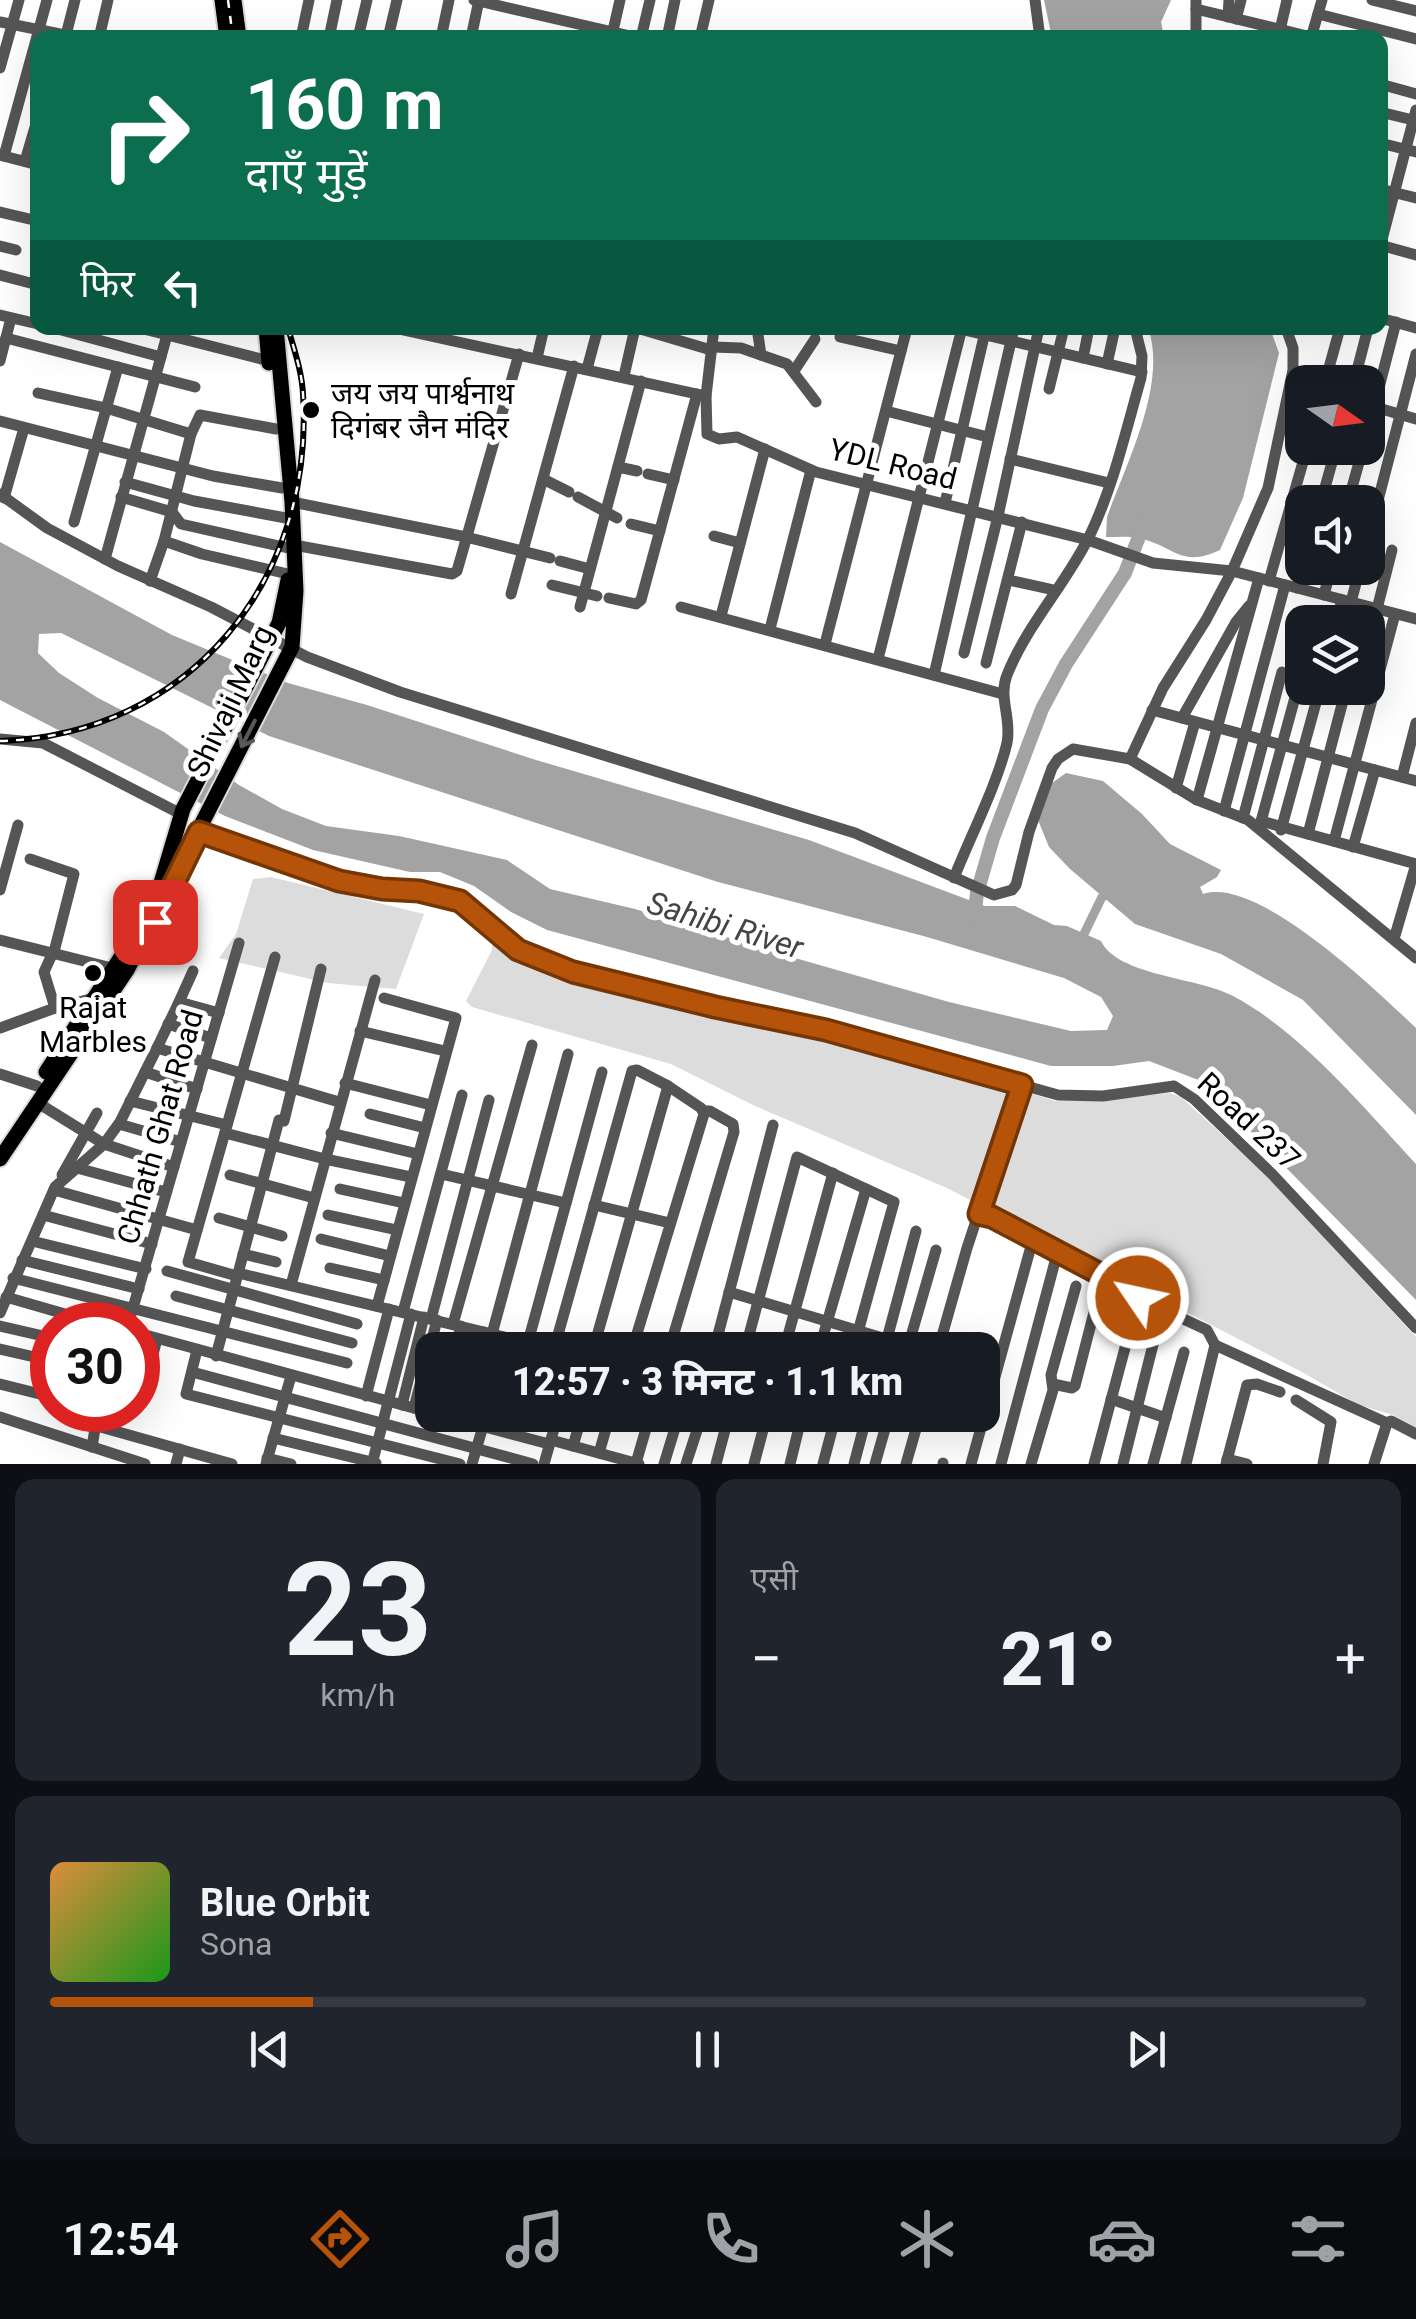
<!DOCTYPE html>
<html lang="hi">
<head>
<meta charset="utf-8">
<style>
	body { margin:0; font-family:Roboto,"Noto Sans Devanagari",sans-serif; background:#20242c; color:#f1f3f6; height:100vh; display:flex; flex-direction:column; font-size:38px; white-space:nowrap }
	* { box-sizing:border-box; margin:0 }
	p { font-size:32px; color:#9ea1a6 }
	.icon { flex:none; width:55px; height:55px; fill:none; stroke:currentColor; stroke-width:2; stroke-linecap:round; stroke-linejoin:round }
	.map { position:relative; height:1464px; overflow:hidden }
	.details { display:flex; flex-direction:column; gap:15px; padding:15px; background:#0d0f14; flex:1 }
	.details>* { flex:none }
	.banner { position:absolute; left:30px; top:30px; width:1358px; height:305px; border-radius:20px; box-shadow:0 10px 40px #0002; background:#0b6e4f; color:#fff; overflow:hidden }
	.needle { width:65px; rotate:104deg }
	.controls { position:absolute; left:1285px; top:365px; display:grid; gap:20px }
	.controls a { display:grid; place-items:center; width:100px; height:100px; border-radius:20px; background:#171b24; box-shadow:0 10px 40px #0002; font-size:50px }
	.speed { position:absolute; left:30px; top:1302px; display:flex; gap:20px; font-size:50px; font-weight:700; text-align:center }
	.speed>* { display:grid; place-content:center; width:130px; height:130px; border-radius:50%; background:#171b24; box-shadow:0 10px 40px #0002; line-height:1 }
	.speed .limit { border:15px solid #d22; background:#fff; color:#111 }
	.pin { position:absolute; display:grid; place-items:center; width:85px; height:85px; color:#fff; margin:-42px; border-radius:20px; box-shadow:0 5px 15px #0006 }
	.me { position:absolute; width:110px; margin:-55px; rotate:304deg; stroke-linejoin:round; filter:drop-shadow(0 0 8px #0008) }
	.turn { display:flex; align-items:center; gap:35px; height:210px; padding:0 50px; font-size:45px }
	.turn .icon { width:130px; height:130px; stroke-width:2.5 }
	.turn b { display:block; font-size:70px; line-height:85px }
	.then { display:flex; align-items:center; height:95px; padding:0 50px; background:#0003; gap:20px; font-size:38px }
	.big { font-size:75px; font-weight:800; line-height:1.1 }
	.details .tile { flex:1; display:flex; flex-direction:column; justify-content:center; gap:15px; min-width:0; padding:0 35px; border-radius:20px; background:#20242c }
	.details .dial { align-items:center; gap:0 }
	.dial b { font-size:130px; line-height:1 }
	.song { display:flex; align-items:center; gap:30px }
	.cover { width:120px; height:120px; border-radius:15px; background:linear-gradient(135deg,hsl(30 70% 55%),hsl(120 70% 35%)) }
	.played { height:10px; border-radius:5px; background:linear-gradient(90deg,#b45309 20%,#363941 20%) }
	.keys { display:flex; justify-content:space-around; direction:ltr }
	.heat { display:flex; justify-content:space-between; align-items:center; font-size:55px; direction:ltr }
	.details .tiles { flex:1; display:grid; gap:15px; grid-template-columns:1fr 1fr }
	.tile:last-child { grid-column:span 2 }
	.trip { position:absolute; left:415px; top:1332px; width:585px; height:100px; border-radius:20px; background:#171b24; box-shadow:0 10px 40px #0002; font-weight:800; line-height:100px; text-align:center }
	.tab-bar { display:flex; height:160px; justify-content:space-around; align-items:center; background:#090b0e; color:#9ea1a6 }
	.tab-bar .icon { width:70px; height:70px }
	.tab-bar .current { color:#b45309 }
	.tab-bar b { font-size:45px; color:#f1f3f6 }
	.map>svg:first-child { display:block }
	.green { fill:#dcdcdc }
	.water { fill:#a3a3a3; fill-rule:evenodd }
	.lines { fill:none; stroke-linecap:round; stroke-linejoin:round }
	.canal { stroke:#a3a3a3; stroke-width:9 }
	.river { stroke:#a3a3a3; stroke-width:14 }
	.major-casing { stroke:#dbdbdb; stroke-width:19 }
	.minor { stroke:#555; stroke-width:11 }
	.major { stroke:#000; stroke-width:15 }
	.rail-casing { stroke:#000; stroke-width:6 }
	.rail { stroke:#fff; stroke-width:2.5; stroke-dasharray:8; stroke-linecap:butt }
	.oneway { stroke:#595959 }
	.route-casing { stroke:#753606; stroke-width:25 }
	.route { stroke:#b45309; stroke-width:18 }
	.poi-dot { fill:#000; stroke:#fff; stroke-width:4 }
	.labels { text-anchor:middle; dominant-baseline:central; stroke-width:10; stroke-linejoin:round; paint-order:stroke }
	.poi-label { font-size:30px; fill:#000; stroke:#fff; text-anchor:start }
	.street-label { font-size:30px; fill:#000; stroke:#fff }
	.water-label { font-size:32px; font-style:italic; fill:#444; stroke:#fff }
</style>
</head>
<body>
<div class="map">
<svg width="1416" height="1464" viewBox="0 0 1416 1464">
	<rect width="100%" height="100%" fill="#fff"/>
	<!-- green -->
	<g class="green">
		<path d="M271 877 424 914 396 989 328 983 219 958 236 934 253 879Z"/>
		<path d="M492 935 522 955 829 1032 1055 1101H1095L1170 1093 1181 1097 1263 1172 1416 1337V1428L1393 1415 1359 1405 1300 1371 947 1188 755 1106 671 1064 472 1007 466 1001 492 950Z"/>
	</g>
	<!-- water -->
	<g class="water">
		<path d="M1044 0H1171L1161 22 1164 37 1052 38Z"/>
		<path d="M1148 328H1270L1279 353 1243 498 1220 550C1180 569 1174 545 1138 538 1128 536 1116 537 1106 537L1107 517C1126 464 1168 383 1148 328Z"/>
		<path d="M0 542 172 635 288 683 367 705 536 760 809 840 985 906H1015L1054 925 1067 926 1101 941C1118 976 1197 977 1233 996 1300 1031 1365 1109 1416 1164V1300L1201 1081 1149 1061 1113 1066H1051L547 930 511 912 474 886 440 872H410L313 850 225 816 0 700ZM61 633 269 736 718 882 927 937 1064 978 1101 997 1113 1016 1107 1030 1071 1031 949 1002 802 960 635 909 550 889 507 860 399 836 326 826 282 809 239 785 164 732 98 698 59 673 38 653 39 634Z"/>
		<path d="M1066 773 1103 781 1142 814 1170 844 1221 870 1217 877 1200 887 1203 894C1258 876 1376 990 1416 1028V1115L1303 1000 1221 954 1135 924 1070 869 1049 847 1038 820 1052 783Z"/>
	</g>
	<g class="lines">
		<!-- canal -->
		<path class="canal" d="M1084 934 1102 897 1112 892"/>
		<!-- river -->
		<path class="river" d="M974 920 977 893 993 838 1042 709 1066 664 1125 573 1145 521"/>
		<defs>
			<g id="major">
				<path d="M222 0 227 38"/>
				<path d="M234 0 239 38"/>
				<path d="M266 328 269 363"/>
				<path d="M46 1072 136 934 161 883 183 809 279 623 288 580"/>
				<path d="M0 1159 127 970 292 647 296 591 292 502 276 328"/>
			</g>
		</defs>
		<!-- major casing -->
		<use href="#major" class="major-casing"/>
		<!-- minor -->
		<g class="minor">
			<path d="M474 0 639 38"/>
			<path d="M1035 0 1040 38"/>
			<path d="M1196 0V38"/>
			<path d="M1372 0 1416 11"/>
			<path d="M1196 9 1311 37"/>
			<path d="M1318 14 1416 39"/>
			<path d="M1228 17 1229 0"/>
			<path d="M1236 19 1241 0"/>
			<path d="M0 22 80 38"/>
			<path d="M1280 30 1287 0"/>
			<path d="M66 35 75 0"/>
			<path d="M612 35 620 0"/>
			<path d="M99 38 108 0"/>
			<path d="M301 38 309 0"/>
			<path d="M329 38 337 0"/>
			<path d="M358 38 367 0"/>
			<path d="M388 38 397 0"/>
			<path d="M441 38 449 0"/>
			<path d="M471 38 479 0"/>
			<path d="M641 38 650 0"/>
			<path d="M667 38 675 0"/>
			<path d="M700 38 709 0"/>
			<path d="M1311 38 1322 0"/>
			<path d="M0 68 19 0"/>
			<path d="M1380 84 1416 94"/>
			<path d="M1380 112 1413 120"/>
			<path d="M1380 143 1416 152"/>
			<path d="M0 155 38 165"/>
			<path d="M4 156 47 0"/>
			<path d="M25 161 38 117"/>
			<path d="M1380 189 1416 198"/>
			<path d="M0 212 38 221"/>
			<path d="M1380 245 1416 255"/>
			<path d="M0 246 16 250"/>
			<path d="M1380 247 1416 110"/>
			<path d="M0 275 38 285"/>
			<path d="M0 315 38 324"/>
			<path d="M1380 318 1416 328"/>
			<path d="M54 328 161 357"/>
			<path d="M140 328 269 361"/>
			<path d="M394 328 706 396 707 434 719 439 737 437 816 472 1088 540 1153 563 1232 571 1416 619"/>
			<path d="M637 328 711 350"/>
			<path d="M757 328 761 355 787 364 816 402"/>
			<path d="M956 328 1142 372"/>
			<path d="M840 337 901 351"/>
			<path d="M6 338 195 387"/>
			<path d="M712 347 741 348 761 355"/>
			<path d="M537 358 544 328"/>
			<path d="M1083 358 1089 328"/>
			<path d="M0 361 11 318"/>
			<path d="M1107 364 1115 328"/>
			<path d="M587 369 598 328"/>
			<path d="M794 371 815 339"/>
			<path d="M624 376 635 328"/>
			<path d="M1325 382 1340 328"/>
			<path d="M1354 382 1368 328"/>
			<path d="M1049 389 1064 328"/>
			<path d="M38 393 106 408 191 434"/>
			<path d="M706 396 714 328"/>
			<path d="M1368 405 1416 419"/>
			<path d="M886 411 988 437"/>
			<path d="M0 421 213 476 282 488"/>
			<path d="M1368 430 1396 322"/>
			<path d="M1010 459 1109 483"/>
			<path d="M618 467 637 471"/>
			<path d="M648 474 674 480"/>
			<path d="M543 479 569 492"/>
			<path d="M125 482 194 501 286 518"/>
			<path d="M0 494 47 528 118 566 211 607 307 657 400 692 855 833 994 895 1012 890 1016 885 1029 832 1052 768 1058 759 1073 749 1130 759 1197 800 1248 820 1416 958"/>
			<path d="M121 497 172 512 181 524 288 548"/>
			<path d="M578 497 617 518"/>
			<path d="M4 498 24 428"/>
			<path d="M292 502 466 537 550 558"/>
			<path d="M1321 502 1336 448"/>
			<path d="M1348 502 1363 448"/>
			<path d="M945 503 986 328"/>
			<path d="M74 522 118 367"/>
			<path d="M631 524 660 531"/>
			<path d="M714 536 740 543"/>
			<path d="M1368 539 1416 354"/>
			<path d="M164 541 202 554 288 574"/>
			<path d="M294 545 452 574 457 571 519 354"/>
			<path d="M105 559 167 335 165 328"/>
			<path d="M560 561 590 569"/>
			<path d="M1008 580 1054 590"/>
			<path d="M150 581 164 541 191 434 200 415 276 429"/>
			<path d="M1269 581 1307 448"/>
			<path d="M552 585 597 596"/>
			<path d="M1297 588 1303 568"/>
			<path d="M511 594 574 366"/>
			<path d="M1324 595 1331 568"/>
			<path d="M609 598 636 604 641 600 697 394"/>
			<path d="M1351 602 1360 568"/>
			<path d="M580 607 641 381"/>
			<path d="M681 607 1003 694"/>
			<path d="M1377 609 1392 550"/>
			<path d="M721 616 765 449"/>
			<path d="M1336 622 1342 600"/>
			<path d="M770 629 811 470"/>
			<path d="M825 644 907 328"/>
			<path d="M964 653 998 516 1039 328"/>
			<path d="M878 659 962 328"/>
			<path d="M986 663 1022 522"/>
			<path d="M934 675 1014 328"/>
			<path d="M1152 710 1416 781"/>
			<path d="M1182 718 1236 622 1249 606"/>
			<path d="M0 739 43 743 181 814"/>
			<path d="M1130 759 1163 688 1206 620 1232 571 1268 488 1293 370V348L1286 328"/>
			<path d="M1402 777 1416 723"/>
			<path d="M1176 788 1195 722"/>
			<path d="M1197 800 1259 578"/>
			<path d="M1224 811 1285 585"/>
			<path d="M1243 818 1282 672"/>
			<path d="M1261 821 1416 864 1394 939"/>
			<path d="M1260 825 1302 672"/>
			<path d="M1281 830 1320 688"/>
			<path d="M199 832 339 881 383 889 419 891 459 901 492 931 518 951 573 972 715 1007 826 1030 1058 1095 1103 1096 1174 1086 1194 1099 1272 1174 1416 1328"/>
			<path d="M1308 834 1345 693"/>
			<path d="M1334 841 1395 614"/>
			<path d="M1353 847 1375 770"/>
			<path d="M30 859 74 874 55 948 44 972 55 1008"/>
			<path d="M954 878C970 837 997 785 1007 743 1012 718 998 698 1007 675 1027 625 1065 585 1089 537 1113 488 1126 430 1141 378L1142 356 1135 328"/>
			<path d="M0 890 18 825"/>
			<path d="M0 940 112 968"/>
			<path d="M179 1002 193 971"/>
			<path d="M168 1024 211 1038"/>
			<path d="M0 1028 55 1008 98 997"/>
			<path d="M360 1031 445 1051"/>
			<path d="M157 1048 179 1002 219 1013"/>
			<path d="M145 1072 197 1089"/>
			<path d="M0 1074 37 1086"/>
			<path d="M345 1083 431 1105"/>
			<path d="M130 1101 227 1125"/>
			<path d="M38 1103 104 1144 174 1167"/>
			<path d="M370 1114 425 1128"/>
			<path d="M119 1124 181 1142"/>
			<path d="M225 1133 325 1159 411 1177"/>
			<path d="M331 1133 418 1154"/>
			<path d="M77 1168 166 1192"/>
			<path d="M441 1174 566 1203"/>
			<path d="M62 1175 97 1113"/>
			<path d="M230 1175 314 1198"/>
			<path d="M340 1189 404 1203"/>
			<path d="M54 1190 197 1230"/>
			<path d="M594 1205 670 1223"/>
			<path d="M979 1214 991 1217 1057 1254 1001 1464"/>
			<path d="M43 1215 152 1244"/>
			<path d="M328 1215 397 1230"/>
			<path d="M219 1218 282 1236"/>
			<path d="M321 1239 390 1256"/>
			<path d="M32 1241 146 1269"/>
			<path d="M243 1254 276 1262"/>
			<path d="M1057 1254 1080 1262 1136 1293 1138 1299 1153 1302 1162 1309 1123 1464"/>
			<path d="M22 1260 139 1289"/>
			<path d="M330 1268 384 1280"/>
			<path d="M167 1271 357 1324"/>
			<path d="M238 1273 558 1350"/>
			<path d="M237 1276 188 1262 275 957"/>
			<path d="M13 1278 347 1363"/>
			<path d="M291 1285 375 980"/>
			<path d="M729 1292 923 1350"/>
			<path d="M176 1296 352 1343"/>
			<path d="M6 1297 103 1325"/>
			<path d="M377 1306 456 1018 384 998"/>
			<path d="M1162 1309 1207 1330 1215 1345 1186 1464"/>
			<path d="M403 1312 462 1095"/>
			<path d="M0 1313 55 1187 104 1144 120 1122 157 1048 339 1102"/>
			<path d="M431 1319 489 1100"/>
			<path d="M453 1324 532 1045"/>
			<path d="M128 1325 239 943"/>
			<path d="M0 1326 52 1338"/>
			<path d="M138 1333 432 1413"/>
			<path d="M492 1334 568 1054"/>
			<path d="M528 1342 602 1072"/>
			<path d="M1215 1345 1387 1423"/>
			<path d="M0 1349 52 1361"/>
			<path d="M554 1349 632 1071 637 1070 668 1086"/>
			<path d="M197 1350 186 1394 460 1464"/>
			<path d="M455 1350 461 1326"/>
			<path d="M479 1350 484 1332"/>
			<path d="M593 1350 668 1086 701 1108 704 1114 632 1350"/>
			<path d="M669 1350 734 1132 733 1124 710 1111H704"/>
			<path d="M714 1350 773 1125"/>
			<path d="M745 1350 797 1157 894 1202 853 1350"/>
			<path d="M784 1350 833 1173"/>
			<path d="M819 1350 866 1189"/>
			<path d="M884 1350 916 1231"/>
			<path d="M907 1350 936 1250"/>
			<path d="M938 1350 967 1248 1021 1085"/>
			<path d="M216 1356 279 1120 284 1121 321 969"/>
			<path d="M192 1372 533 1464"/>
			<path d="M0 1384 52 1397"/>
			<path d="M1053 1384 1072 1388 1075 1386 1100 1289"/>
			<path d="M366 1396 389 1309"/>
			<path d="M1111 1399 1166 1418"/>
			<path d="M1296 1400 1331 1422 1323 1464"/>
			<path d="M402 1405 424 1317"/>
			<path d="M139 1406 157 1339"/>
			<path d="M414 1408 437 1320"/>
			<path d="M440 1415 549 1444"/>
			<path d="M0 1417 145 1464"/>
			<path d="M97 1426 232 1464"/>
			<path d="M509 1433 514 1415"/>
			<path d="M273 1438 376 1463"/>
			<path d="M551 1440 639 1464"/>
			<path d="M573 1446 582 1415"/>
			<path d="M92 1447 98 1410"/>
			<path d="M599 1453 610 1415"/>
			<path d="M267 1458 291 1464"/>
			<path d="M1227 1459 1247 1464"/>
			<path d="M636 1463 650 1415"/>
			<path d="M176 1464 180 1449"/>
			<path d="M266 1464 291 1376"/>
			<path d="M372 1464 411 1314"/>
			<path d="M472 1464 483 1426"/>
			<path d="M544 1464 558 1415"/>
			<path d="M664 1464 679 1415"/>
			<path d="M686 1464 702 1415"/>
			<path d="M716 1464 729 1415"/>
			<path d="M754 1464 767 1415"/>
			<path d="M790 1464 802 1415"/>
			<path d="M823 1464 836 1415"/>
			<path d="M854 1464 867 1415"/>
			<path d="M875 1464 889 1415"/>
			<path d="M906 1464 920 1415"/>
			<path d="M943 1464V1463"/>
			<path d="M971 1464 1033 1239"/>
			<path d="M1031 1464 1053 1390 1051 1375 1076 1286"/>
			<path d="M1094 1464 1138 1299"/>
			<path d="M1153 1464 1184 1352"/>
			<path d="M1226 1464 1247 1385 1257 1384 1280 1392"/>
			<path d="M1374 1464 1387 1423 1391 1421 1416 1434"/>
		</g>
		<!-- major -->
		<use href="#major" class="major"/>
		<defs>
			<g id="rail">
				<path d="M228 0 233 38"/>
				<path d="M0 741C189 735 315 580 303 394 302 372 294 349 288 328"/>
			</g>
		</defs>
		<!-- rail casing -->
		<use href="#rail" class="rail-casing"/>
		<!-- rail -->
		<use href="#rail" class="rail"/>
	</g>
	<!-- one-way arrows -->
	<defs><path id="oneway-shaft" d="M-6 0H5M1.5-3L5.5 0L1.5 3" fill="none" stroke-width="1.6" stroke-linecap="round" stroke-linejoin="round" transform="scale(2.5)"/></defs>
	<use class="oneway" href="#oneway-shaft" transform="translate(248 734) rotate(117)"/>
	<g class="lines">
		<defs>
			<path id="route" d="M155 922 199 832 339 881 382 889 419 891 460 901 518 950 573 972 715 1007 826 1030 1022 1085 979 1214 992 1217 1136 1293 1138 1298"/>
		</defs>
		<!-- route casing -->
		<use href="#route" class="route-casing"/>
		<!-- route -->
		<use href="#route" class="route"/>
	</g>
	<!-- markers -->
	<g class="poi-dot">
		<circle cx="311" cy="410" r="10"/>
		<circle cx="93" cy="973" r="10"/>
	</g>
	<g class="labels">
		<!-- poi labels -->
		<g class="poi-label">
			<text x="331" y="393">जय जय पार्श्वनाथ<tspan x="331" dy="34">दिगंबर जैन मंदिर</tspan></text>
			<text x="93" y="1007" text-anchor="middle">Rajat<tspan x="93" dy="34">Marbles</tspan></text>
		</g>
		<!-- street labels -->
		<g class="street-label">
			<text transform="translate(893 464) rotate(14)">YDL Road</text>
			<text transform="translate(230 701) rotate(-65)">Shivaji Marg</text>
			<text transform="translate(1249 1121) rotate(43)">Road 237</text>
			<text transform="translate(160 1127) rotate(-74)">Chhath Ghat Road</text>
		</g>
		<!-- water labels -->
		<g class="water-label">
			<text transform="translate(725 925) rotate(17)">Sahibi River</text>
		</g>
	</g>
</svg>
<div class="controls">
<a><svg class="needle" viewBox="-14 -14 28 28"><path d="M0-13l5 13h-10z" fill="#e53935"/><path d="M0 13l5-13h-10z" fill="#9ea1a6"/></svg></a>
<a><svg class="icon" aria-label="sound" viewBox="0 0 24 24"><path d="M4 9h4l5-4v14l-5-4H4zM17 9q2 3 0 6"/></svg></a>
<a><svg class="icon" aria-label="layers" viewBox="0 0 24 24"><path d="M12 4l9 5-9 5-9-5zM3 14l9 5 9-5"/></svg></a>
</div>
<div class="speed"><div class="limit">30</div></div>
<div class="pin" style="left:155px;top:922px;background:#d93025"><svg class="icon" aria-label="arrive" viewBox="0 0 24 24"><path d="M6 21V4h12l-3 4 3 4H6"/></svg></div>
<svg class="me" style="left:1138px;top:1298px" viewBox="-20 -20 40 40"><circle r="17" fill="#b45309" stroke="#fff" stroke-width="3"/><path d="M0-11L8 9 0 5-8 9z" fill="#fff"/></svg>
<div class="trip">12:57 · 3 मिनट · 1.1 km</div>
<div class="banner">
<div class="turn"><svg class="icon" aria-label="right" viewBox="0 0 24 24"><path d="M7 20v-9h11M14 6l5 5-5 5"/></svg><div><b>160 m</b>दाएँ मुड़ें</div></div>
<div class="then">फिर<svg class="icon" aria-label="left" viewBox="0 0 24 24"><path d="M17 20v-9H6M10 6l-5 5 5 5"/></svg></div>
</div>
</div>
<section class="details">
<div class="tiles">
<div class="tile dial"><b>23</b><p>km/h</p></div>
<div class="tile"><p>एसी</p>
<div class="heat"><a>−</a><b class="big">21°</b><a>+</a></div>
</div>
<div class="tile">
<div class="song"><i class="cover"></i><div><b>Blue Orbit</b><p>Sona</p></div></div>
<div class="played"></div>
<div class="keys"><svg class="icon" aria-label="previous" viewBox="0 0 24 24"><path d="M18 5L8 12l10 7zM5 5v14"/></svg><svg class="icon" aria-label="pause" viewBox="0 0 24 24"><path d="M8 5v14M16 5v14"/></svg><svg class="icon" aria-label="next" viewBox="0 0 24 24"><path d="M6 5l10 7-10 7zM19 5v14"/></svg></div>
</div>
</div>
</section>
<nav class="tab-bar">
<b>12:54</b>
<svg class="icon current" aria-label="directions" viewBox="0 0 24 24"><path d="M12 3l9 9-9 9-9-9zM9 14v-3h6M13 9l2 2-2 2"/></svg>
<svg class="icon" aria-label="music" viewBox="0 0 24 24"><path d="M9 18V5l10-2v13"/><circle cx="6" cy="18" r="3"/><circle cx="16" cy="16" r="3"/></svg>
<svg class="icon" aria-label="phone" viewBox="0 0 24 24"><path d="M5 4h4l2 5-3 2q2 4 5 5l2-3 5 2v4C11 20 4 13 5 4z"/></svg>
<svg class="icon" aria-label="climate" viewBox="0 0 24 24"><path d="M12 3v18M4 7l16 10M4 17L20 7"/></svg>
<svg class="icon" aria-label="car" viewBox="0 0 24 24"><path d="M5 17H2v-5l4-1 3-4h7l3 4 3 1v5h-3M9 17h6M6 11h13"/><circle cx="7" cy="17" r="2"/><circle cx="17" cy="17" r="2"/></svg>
<svg class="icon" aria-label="filters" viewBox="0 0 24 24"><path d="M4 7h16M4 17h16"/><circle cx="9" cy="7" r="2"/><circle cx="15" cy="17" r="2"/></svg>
</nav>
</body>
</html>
